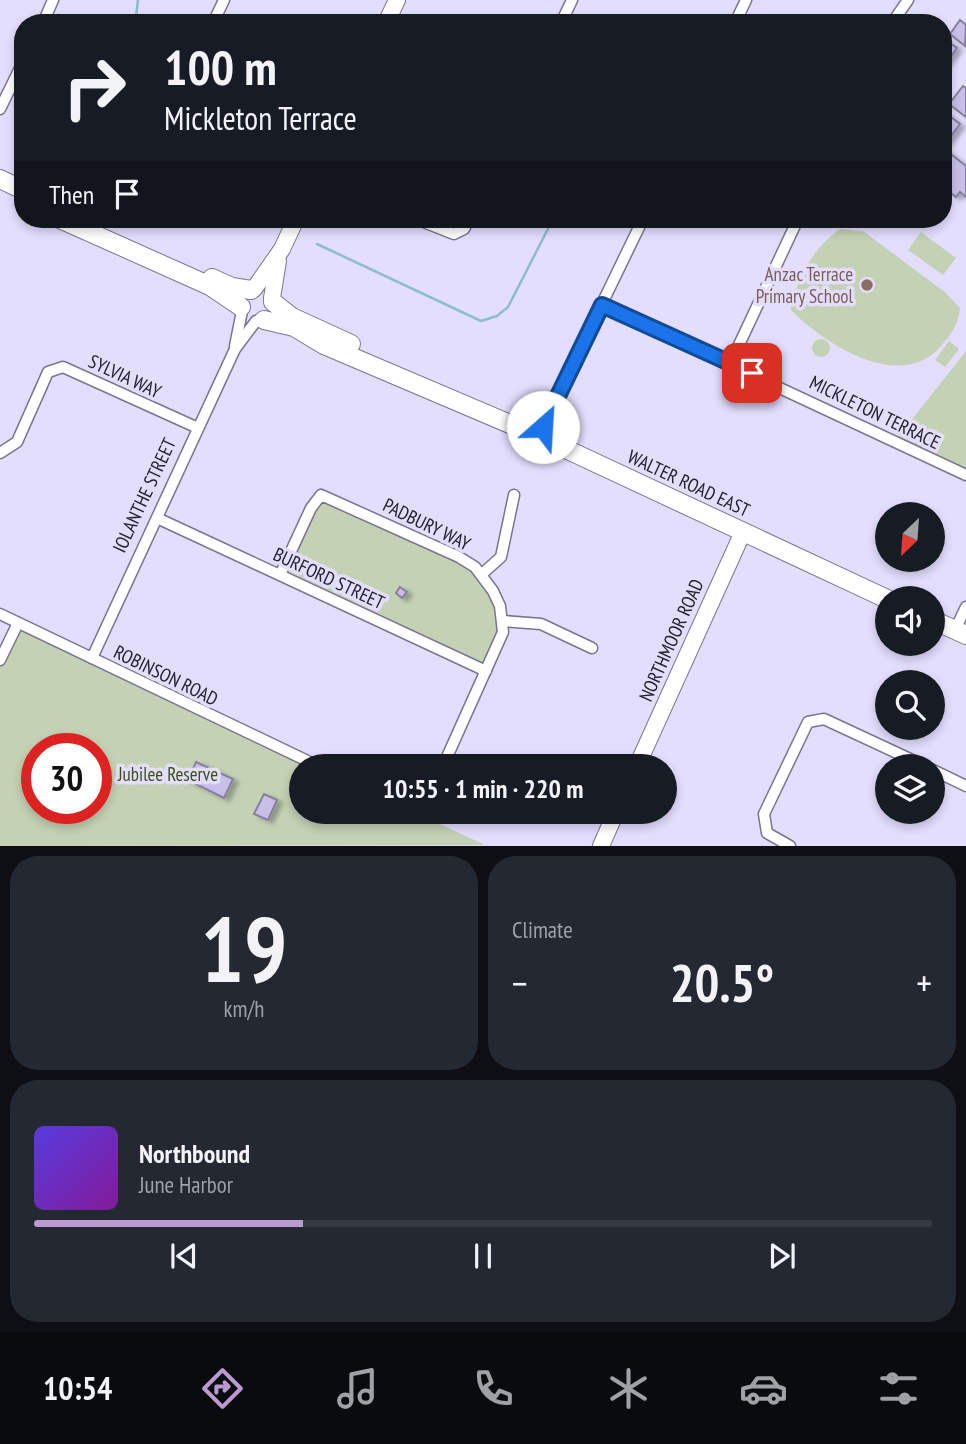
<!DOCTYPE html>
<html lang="en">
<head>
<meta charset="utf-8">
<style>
	body { margin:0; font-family:"PT Sans Narrow",sans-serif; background:#242831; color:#f1f3f6; height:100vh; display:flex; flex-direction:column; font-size:26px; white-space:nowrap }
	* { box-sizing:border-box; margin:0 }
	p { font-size:23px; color:#9ea1a6 }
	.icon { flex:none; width:38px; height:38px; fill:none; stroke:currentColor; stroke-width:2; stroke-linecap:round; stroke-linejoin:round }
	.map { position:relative; height:846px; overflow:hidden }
	.details { display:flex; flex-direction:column; gap:10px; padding:10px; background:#0d0f14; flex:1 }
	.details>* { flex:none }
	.banner { position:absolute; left:14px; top:14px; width:938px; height:214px; border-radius:28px; box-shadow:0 4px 10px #0003; background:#171b24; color:#f1f3f6; overflow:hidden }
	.needle { width:46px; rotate:205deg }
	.buttons { position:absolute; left:875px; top:502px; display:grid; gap:14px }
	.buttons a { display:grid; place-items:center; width:70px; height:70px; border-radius:50%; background:#171b24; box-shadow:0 4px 10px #0003; font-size:35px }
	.speed { position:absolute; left:21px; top:733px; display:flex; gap:14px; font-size:35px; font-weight:700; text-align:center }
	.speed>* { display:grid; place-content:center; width:91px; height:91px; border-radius:50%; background:#171b24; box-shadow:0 4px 10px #0003; line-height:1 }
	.speed .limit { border:10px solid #d22; background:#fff; color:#111 }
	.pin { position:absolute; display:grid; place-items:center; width:60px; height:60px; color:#fff; margin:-30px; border-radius:14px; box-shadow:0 4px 10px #0006 }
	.me { position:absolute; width:77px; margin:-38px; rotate:26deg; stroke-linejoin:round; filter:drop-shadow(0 0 5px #0008) }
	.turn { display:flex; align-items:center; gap:24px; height:147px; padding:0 35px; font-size:32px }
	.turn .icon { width:91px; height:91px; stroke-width:2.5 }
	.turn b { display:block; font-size:49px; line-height:60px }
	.then { display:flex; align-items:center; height:66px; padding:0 35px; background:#0003; gap:14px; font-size:26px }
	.big { font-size:52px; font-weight:700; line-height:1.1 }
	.details .tile { flex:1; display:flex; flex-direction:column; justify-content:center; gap:10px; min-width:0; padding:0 24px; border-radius:28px; background:#242831 }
	.details .dial { align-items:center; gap:0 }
	.dial b { font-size:91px; line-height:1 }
	.song { display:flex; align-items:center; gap:21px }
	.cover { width:84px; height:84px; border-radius:10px; background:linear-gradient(135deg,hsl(250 70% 55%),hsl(290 70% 35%)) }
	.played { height:7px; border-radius:4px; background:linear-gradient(90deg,#bb9acf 30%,#363941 30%) }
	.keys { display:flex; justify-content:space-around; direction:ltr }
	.heat { display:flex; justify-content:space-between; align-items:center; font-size:38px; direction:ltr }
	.details .tiles { flex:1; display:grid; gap:10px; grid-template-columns:1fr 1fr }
	.tile:last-child { grid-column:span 2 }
	.trip { position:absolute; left:289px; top:754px; width:388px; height:70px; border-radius:35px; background:#171b24; box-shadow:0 4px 10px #0003; font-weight:700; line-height:70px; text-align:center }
	.dock { display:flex; height:112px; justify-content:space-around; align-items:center; background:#090b0e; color:#9ea1a6 }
	.dock .icon { width:49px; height:49px }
	.dock .current { color:#bb9acf }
	.dock b { font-size:32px; color:#f1f3f6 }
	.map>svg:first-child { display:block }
	.green { fill:#c4d1b4; fill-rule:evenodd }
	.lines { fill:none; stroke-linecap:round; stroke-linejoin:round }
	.stream { stroke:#8cbdcd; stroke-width:2.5 }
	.building { fill:#c7bfe7; stroke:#86809c; stroke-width:2; filter:url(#shadow) }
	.street-casing { stroke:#7a7491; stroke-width:13 }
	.secondary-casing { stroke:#7a7491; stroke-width:18 }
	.primary-casing { stroke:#7a7491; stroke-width:20 }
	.street { stroke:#fff; stroke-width:10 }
	.secondary { stroke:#fff; stroke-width:16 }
	.primary { stroke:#fff; stroke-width:18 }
	.route-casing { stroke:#114b97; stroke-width:18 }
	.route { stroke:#1a73e8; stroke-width:12 }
	.education-dot { fill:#8d6e63; stroke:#e4defe; stroke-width:2.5 }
	.labels { text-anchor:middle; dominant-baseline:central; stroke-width:7; stroke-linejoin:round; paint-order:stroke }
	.education-label { font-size:19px; fill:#785e54; stroke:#e4defe; text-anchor:end }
	.street-label { font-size:19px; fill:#24222e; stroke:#e4defe }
	.park-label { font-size:19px; fill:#3a4f15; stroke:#e4defe }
</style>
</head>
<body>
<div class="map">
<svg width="966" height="846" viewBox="0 0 966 846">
	<defs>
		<filter id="shadow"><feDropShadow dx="5" dy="3" stdDeviation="2" flood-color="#0004"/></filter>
	</defs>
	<rect width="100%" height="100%" fill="#e4defe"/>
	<!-- green -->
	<g class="green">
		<path d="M840 229 863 231 946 293 960 308C958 325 952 333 941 346 901 393 825 345 791 310 796 279 814 247 840 229Z"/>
		<path d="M921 232 956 258 943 275 908 250Z"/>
		<circle cx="821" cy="348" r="9"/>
		<path d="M949 341 959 349 945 367 935 360Z"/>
		<path d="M966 351V475L895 441Z"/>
		<path d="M321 495 475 567 503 621 486 671 280 575Z"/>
		<path d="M18 623 318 766H301V812H414L485 845 0 846V660ZM37 749H96V808H37Z"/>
	</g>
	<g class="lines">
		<!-- stream -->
		<g class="stream">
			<path d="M138 0 136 16 140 23"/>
			<path d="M263 219 268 221"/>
			<path d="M317 244 481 321 497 316 508 307 553 219"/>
		</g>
	</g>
	<!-- building -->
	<g class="building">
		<path d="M960 20 966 25 965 46 950 34Z"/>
		<path d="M943 38 957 48 943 67Z"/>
		<path d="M963 86 966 88V117L949 104Z"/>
		<path d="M943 111 960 124 945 144 943 142Z"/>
		<path d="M943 148 966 166V197L960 192 956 197 943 187Z"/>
		<path d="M400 587 407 592 402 598 396 593Z"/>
		<path d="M196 762 233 779 224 798 188 780Z"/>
		<path d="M264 794 277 800 268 820 254 814Z"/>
	</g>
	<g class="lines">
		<defs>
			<g id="street">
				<path d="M43 23 53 0"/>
				<path d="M213 23 224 0"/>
				<path d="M561 23 572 0"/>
				<path d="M735 23 746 0"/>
				<path d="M892 23 908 0"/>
				<path d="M0 109 23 62"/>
				<path d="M416 219 454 234 464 229 469 219"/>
				<path d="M602 305 966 475"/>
				<path d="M235 346 242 311"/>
				<path d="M730 364 798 219"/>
				<path d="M538 436 643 219"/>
				<path d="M0 453 17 442 48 372 63 367 198 428"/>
				<path d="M157 518 486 671"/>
				<path d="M482 574 501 557 514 495"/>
				<path d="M280 575 311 508 321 495 459 557 475 567 493 591 500 606 503 632 443 766"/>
				<path d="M0 614 318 766"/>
				<path d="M503 621 541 624 592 648"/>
				<path d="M955 630 966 607"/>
				<path d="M92 658 235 349 256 321"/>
				<path d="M0 660 18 623"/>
				<path d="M933 770 966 786"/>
				<path d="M790 846 767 833 764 814 808 722 824 719 925 766"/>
			</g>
			<g id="secondary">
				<path d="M386 23 397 0"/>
				<path d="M254 289 282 249 296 219"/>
				<path d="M272 298 278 261"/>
				<path d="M637 766 743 532"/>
				<path d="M601 846 616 812"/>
			</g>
			<g id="primary">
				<path d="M0 179 23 190"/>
				<path d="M60 219 210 286 241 307"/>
				<path d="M212 278 232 287 251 290"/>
				<path d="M273 302 292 317 351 344"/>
				<path d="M264 320 294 327 324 345 538 436 887 599"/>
				<path d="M933 620 966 635"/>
			</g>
		</defs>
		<!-- street casing -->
		<use href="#street" class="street-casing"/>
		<!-- secondary casing -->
		<use href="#secondary" class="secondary-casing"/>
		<!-- primary casing -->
		<use href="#primary" class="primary-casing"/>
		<!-- street -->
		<use href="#street" class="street"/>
		<!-- secondary -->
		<use href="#secondary" class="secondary"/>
		<!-- primary -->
		<use href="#primary" class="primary"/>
	</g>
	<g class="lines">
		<defs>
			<path id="route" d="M543 427 602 305 752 373"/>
		</defs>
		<!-- route casing -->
		<use href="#route" class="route-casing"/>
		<!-- route -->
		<use href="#route" class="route"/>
	</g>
	<!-- markers -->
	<circle class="education-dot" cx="867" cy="285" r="7"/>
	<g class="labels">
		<!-- education labels -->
		<g class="education-label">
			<text x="853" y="274">Anzac Terrace<tspan x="853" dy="22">Primary School</tspan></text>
		</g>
		<!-- street labels -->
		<g class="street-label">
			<text transform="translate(125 376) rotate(25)">SYLVIA WAY</text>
			<text transform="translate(875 412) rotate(26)">MICKLETON TERRACE</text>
			<text transform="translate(689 483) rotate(25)">WALTER ROAD EAST</text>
			<text transform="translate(144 495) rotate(-65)">IOLANTHE STREET</text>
			<text transform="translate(427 524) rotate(26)">PADBURY WAY</text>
			<text transform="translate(329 578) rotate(25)">BURFORD STREET</text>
			<text transform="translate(671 640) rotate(-66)">NORTHMOOR ROAD</text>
			<text transform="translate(166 675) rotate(26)">ROBINSON ROAD</text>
		</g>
		<!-- park labels -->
		<g class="park-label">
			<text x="168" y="774">Jubilee Reserve</text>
		</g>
	</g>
</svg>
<div class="buttons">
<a><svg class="needle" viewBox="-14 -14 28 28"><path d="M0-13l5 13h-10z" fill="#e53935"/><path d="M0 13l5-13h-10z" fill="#9ea1a6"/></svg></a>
<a><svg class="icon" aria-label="sound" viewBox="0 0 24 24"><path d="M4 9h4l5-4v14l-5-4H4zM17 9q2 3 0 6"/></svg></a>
<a><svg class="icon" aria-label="search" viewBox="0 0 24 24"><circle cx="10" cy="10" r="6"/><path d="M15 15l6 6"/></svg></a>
<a><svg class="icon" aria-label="layers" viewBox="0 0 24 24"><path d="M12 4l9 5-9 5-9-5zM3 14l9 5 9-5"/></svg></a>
</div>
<div class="speed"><div class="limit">30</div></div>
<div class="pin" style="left:752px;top:373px;background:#d93025"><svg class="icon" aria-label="arrive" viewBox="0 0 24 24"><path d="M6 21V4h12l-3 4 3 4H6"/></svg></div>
<svg class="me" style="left:543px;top:427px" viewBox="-20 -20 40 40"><circle r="19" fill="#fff"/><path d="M0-13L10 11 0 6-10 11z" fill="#1a73e8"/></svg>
<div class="trip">10:55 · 1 min · 220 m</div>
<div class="banner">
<div class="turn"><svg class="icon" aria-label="right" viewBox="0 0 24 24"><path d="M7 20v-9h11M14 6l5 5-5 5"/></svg><div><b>100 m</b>Mickleton Terrace</div></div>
<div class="then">Then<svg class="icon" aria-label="arrive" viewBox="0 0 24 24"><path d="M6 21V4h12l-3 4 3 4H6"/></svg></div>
</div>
</div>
<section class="details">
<div class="tiles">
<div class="tile dial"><b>19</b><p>km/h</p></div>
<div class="tile"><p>Climate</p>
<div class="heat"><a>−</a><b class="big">20.5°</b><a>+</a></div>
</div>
<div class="tile">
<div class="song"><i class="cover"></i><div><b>Northbound</b><p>June Harbor</p></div></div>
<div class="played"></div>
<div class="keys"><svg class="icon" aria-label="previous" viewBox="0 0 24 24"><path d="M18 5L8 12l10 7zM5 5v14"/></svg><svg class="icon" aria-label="pause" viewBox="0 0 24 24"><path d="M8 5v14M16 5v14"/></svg><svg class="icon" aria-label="next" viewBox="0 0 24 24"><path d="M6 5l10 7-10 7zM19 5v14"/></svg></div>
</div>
</div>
</section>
<nav class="dock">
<b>10:54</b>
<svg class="icon current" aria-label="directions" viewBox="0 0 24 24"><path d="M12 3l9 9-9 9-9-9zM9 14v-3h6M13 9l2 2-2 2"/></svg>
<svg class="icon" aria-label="music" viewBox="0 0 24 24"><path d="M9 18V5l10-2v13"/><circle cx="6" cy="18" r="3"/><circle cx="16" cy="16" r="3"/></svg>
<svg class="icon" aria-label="phone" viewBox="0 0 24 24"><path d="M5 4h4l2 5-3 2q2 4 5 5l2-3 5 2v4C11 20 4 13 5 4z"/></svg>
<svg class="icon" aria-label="climate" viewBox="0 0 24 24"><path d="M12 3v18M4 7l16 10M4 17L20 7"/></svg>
<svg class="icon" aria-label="car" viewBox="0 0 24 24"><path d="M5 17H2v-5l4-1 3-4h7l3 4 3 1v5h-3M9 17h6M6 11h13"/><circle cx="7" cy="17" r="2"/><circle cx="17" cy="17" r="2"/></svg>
<svg class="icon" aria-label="filters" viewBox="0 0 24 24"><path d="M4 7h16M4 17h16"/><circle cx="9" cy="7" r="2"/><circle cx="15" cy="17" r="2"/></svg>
</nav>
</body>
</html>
